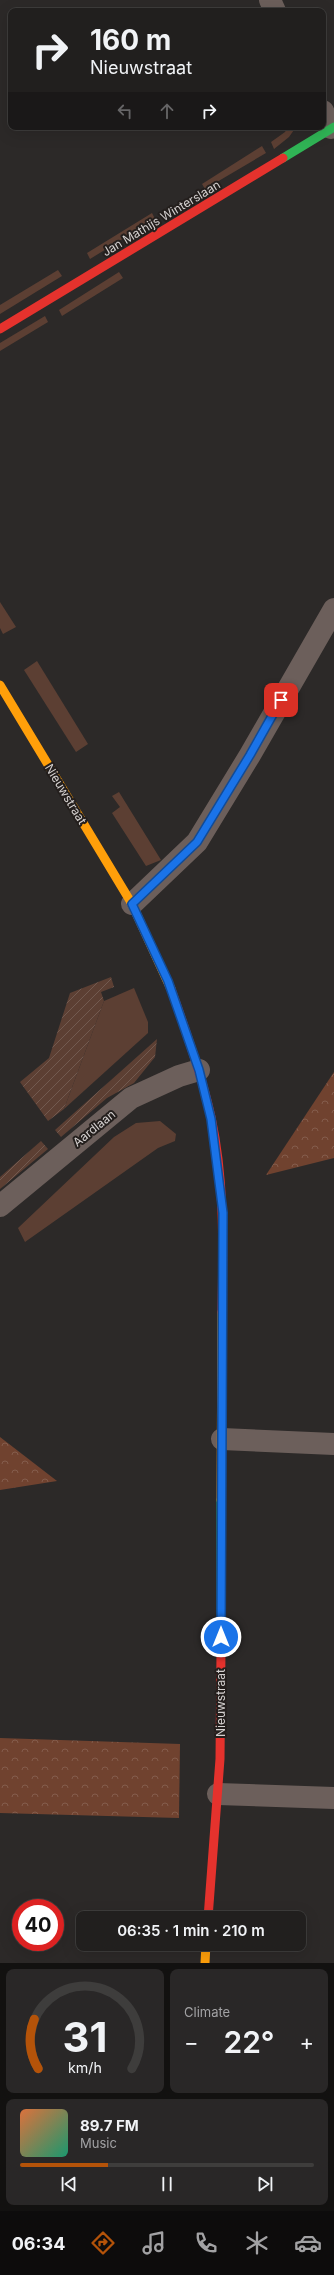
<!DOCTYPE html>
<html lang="en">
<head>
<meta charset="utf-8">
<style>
	body { margin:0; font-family:Inter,sans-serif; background:#292727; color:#f1f3f6; height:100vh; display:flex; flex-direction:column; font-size:15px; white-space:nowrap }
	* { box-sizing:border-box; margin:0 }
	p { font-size:13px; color:#a2a2a4 }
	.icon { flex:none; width:22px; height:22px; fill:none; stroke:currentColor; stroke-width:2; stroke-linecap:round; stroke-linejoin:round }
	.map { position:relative; height:1963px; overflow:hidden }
	.side { display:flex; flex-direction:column; gap:6px; padding:6px; background:#121110; flex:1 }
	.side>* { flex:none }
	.hud { position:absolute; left:8px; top:8px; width:318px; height:122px; border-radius:8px; box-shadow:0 4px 16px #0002,0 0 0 1px #3e3d3c; background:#211f1e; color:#f1f3f6; overflow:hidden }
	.speed { position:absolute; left:12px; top:1899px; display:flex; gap:8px; font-size:20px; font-weight:700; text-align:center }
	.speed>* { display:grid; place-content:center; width:52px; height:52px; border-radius:50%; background:#211f1e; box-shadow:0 4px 16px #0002,0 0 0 1px #3e3d3c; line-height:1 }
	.speed .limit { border:6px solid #d22; background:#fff; color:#111 }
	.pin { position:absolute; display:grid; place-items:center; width:34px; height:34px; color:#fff; margin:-17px; border-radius:8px; box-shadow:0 2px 6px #0006 }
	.me { position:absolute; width:44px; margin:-22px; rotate:0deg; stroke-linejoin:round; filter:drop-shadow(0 0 3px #0008) }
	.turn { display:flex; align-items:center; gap:14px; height:84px; padding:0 16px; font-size:18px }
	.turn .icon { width:52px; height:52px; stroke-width:2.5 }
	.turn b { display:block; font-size:28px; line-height:34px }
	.lanes { display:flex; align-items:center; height:38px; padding:0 16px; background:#0003; justify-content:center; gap:20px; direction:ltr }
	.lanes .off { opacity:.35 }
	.big { font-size:30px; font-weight:600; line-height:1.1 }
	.side .widget { flex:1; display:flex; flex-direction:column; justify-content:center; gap:6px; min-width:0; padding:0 14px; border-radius:8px; background:#292727 }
	.side .dial { align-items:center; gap:0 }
	.dial svg { height:104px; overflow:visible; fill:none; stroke:#3e3d3c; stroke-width:7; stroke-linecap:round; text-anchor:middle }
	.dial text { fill:#f1f3f6; stroke:none }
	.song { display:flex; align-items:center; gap:12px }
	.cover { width:48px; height:48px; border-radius:6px; background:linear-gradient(135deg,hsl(20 70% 55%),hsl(160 70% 35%)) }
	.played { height:4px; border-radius:2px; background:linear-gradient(90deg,#b45309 30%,#3e3d3c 30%) }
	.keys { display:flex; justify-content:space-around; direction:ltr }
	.heat { display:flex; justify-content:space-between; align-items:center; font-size:22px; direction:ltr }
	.side .tiles { flex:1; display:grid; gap:6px; grid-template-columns:1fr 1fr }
	.widget:last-child { grid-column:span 2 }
	.trip { position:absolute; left:76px; top:1911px; width:230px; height:40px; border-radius:8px; background:#211f1e; box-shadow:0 4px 16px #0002,0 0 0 1px #3e3d3c; font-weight:600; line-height:40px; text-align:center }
	.dock { display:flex; height:64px; justify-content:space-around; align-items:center; background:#0d0c0c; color:#a2a2a4 }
	.dock .icon { width:28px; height:28px }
	.dock .on { color:#b45309 }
	.dock b { font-size:18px; color:#f1f3f6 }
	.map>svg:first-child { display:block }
	.green { fill:#5c3f33 }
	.forest { fill:url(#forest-crowns) }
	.garden { fill:url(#garden-furrows) }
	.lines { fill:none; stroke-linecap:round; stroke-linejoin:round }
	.street { stroke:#6c5f5b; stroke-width:22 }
	.fast { stroke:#30b455; stroke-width:9 }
	.slow { stroke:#ff9f0a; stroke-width:9 }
	.jam { stroke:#e5322d; stroke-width:9 }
	.route-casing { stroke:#114b97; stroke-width:10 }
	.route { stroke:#1a73e8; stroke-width:7 }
	.labels { text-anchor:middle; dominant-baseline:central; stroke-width:4; stroke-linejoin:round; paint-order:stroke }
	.street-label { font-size:12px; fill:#d5d1d0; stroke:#241f1d }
</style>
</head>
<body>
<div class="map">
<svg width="334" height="1963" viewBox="0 0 334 1963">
	<defs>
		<pattern id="forest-crowns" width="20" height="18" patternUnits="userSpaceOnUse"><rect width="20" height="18" fill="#70422f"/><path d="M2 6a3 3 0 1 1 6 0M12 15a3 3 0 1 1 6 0" fill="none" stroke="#845c4c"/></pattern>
		<pattern id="garden-furrows" width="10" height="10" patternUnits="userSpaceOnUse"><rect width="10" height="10" fill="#5c3f33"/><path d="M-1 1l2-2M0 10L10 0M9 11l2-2" fill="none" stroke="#725a50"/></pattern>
	</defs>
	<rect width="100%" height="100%" fill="#2c2928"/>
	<!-- green -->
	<g class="green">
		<path d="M288 127H296L289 137 274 149 271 142 285 132Z"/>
		<path d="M262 146 266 153 205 189 202 184Z"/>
		<path d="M152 213 155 219 90 259 87 253Z"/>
		<path d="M58 270 62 276 0 314V305Z"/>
		<path d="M119 272 123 278 62 316 59 310Z"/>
		<path d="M45 316 48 322 0 351V343Z"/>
		<path d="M0 602 16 627 3 634 0 628Z"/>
		<path d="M37 661 88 744 76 752 24 670Z"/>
		<path d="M119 792 161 860 146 866 112 813 120 807 112 796Z"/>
		<path d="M134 988 148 1022V1033L64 1109 104 1001Z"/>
		<path d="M160 1121 176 1134 175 1141 158 1148 25 1242 18 1228 114 1137 136 1123Z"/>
	</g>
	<!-- forest -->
	<g class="forest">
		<path d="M334 1072V1158L266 1175Z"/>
		<path d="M0 1437 57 1481 0 1490Z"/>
		<path d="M0 1738 180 1744 179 1818 0 1813Z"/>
	</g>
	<!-- garden -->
	<g class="garden">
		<path d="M111 977 114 987 101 992 104 1001 64 1109 48 1121 20 1082 49 1058 70 993Z"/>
		<path d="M157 1039 155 1057 134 1083 107 1098 61 1137 55 1130Z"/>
		<path d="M41 1141 48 1149 0 1189V1177Z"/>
	</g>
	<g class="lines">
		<!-- street -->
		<g class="street">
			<path d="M270 0 275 11"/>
			<path d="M323 111 331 128"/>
			<path d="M132 904 197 842 250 755 334 609"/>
			<path d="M0 1206 131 1098 179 1076 199 1070"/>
			<path d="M222 1439 334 1444"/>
			<path d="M218 1794 334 1798"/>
		</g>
		<!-- fast -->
		<g class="fast">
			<path d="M283 158 334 127"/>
			<path d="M221 1651V1500"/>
		</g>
		<!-- slow -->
		<g class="slow">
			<path d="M0 685 132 904 171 989"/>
			<path d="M221 1500 222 1312"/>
			<path d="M205 1963 206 1944"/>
		</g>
		<!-- jam -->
		<g class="jam">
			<path d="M0 329 283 158"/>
			<path d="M171 989C186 1032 201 1073 211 1117 225 1181 223 1247 222 1312"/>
			<path d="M208 1918 220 1759 221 1651"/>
		</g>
	</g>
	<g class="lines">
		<defs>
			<path id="route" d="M221 1637 223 1213 211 1119 199 1070 168 981 132 904 197 842 250 755 281 700"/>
		</defs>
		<!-- route casing -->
		<use href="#route" class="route-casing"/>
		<!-- route -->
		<use href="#route" class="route"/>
	</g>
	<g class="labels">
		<!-- street labels -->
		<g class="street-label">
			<text transform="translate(161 218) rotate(-31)">Jan Mathijs Winterslaan</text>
			<text transform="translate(66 794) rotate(59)">Nieuwstraat</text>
			<text transform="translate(94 1128) rotate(-39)">Aardlaan</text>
			<text transform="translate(220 1703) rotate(-90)">Nieuwstraat</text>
		</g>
	</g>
</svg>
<div class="speed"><div class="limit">40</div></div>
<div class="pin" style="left:281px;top:700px;background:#d93025"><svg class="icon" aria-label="arrive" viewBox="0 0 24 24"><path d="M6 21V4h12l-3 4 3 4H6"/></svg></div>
<svg class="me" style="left:221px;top:1637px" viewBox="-20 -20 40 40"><circle r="17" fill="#1a73e8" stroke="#fff" stroke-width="3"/><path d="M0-11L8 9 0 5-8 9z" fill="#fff"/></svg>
<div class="trip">06:35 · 1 min · 210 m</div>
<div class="hud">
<div class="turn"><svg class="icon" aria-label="right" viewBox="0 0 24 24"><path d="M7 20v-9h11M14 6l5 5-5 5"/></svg><div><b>160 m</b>Nieuwstraat</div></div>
<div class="lanes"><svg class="icon off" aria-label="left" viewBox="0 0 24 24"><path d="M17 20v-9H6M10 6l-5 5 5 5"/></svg><svg class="icon off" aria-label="ahead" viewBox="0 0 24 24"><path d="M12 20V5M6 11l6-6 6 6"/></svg><svg class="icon" aria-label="right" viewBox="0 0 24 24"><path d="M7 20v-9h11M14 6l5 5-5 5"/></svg></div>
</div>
</div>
<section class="side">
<div class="tiles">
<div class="widget dial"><svg viewBox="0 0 100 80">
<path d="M14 69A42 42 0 1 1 86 69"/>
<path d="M14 69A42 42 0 0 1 11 31" stroke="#b45309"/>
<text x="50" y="56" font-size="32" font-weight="700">31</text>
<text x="50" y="72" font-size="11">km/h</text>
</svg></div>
<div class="widget"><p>Climate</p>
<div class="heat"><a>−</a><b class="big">22°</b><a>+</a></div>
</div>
<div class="widget">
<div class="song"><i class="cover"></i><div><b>89.7 FM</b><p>Music</p></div></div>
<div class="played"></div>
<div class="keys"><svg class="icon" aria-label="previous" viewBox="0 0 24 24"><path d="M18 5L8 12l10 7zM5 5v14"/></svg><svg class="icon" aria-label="pause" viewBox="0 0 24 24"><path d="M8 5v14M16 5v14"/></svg><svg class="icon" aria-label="next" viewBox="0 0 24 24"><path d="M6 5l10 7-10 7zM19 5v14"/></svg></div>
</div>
</div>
</section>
<nav class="dock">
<b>06:34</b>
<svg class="icon on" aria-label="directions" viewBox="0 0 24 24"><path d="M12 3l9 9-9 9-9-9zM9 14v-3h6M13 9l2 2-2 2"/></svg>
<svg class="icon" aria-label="music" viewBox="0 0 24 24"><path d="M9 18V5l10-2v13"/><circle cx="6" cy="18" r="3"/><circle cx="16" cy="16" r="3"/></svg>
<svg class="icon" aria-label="phone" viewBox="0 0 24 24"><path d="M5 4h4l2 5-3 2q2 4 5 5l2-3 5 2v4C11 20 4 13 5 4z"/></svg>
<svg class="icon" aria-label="climate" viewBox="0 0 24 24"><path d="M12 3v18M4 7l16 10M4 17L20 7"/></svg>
<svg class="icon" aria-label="car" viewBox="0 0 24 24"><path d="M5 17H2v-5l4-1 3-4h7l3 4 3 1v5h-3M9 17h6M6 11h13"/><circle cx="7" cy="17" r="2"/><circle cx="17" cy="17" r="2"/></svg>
</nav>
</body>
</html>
